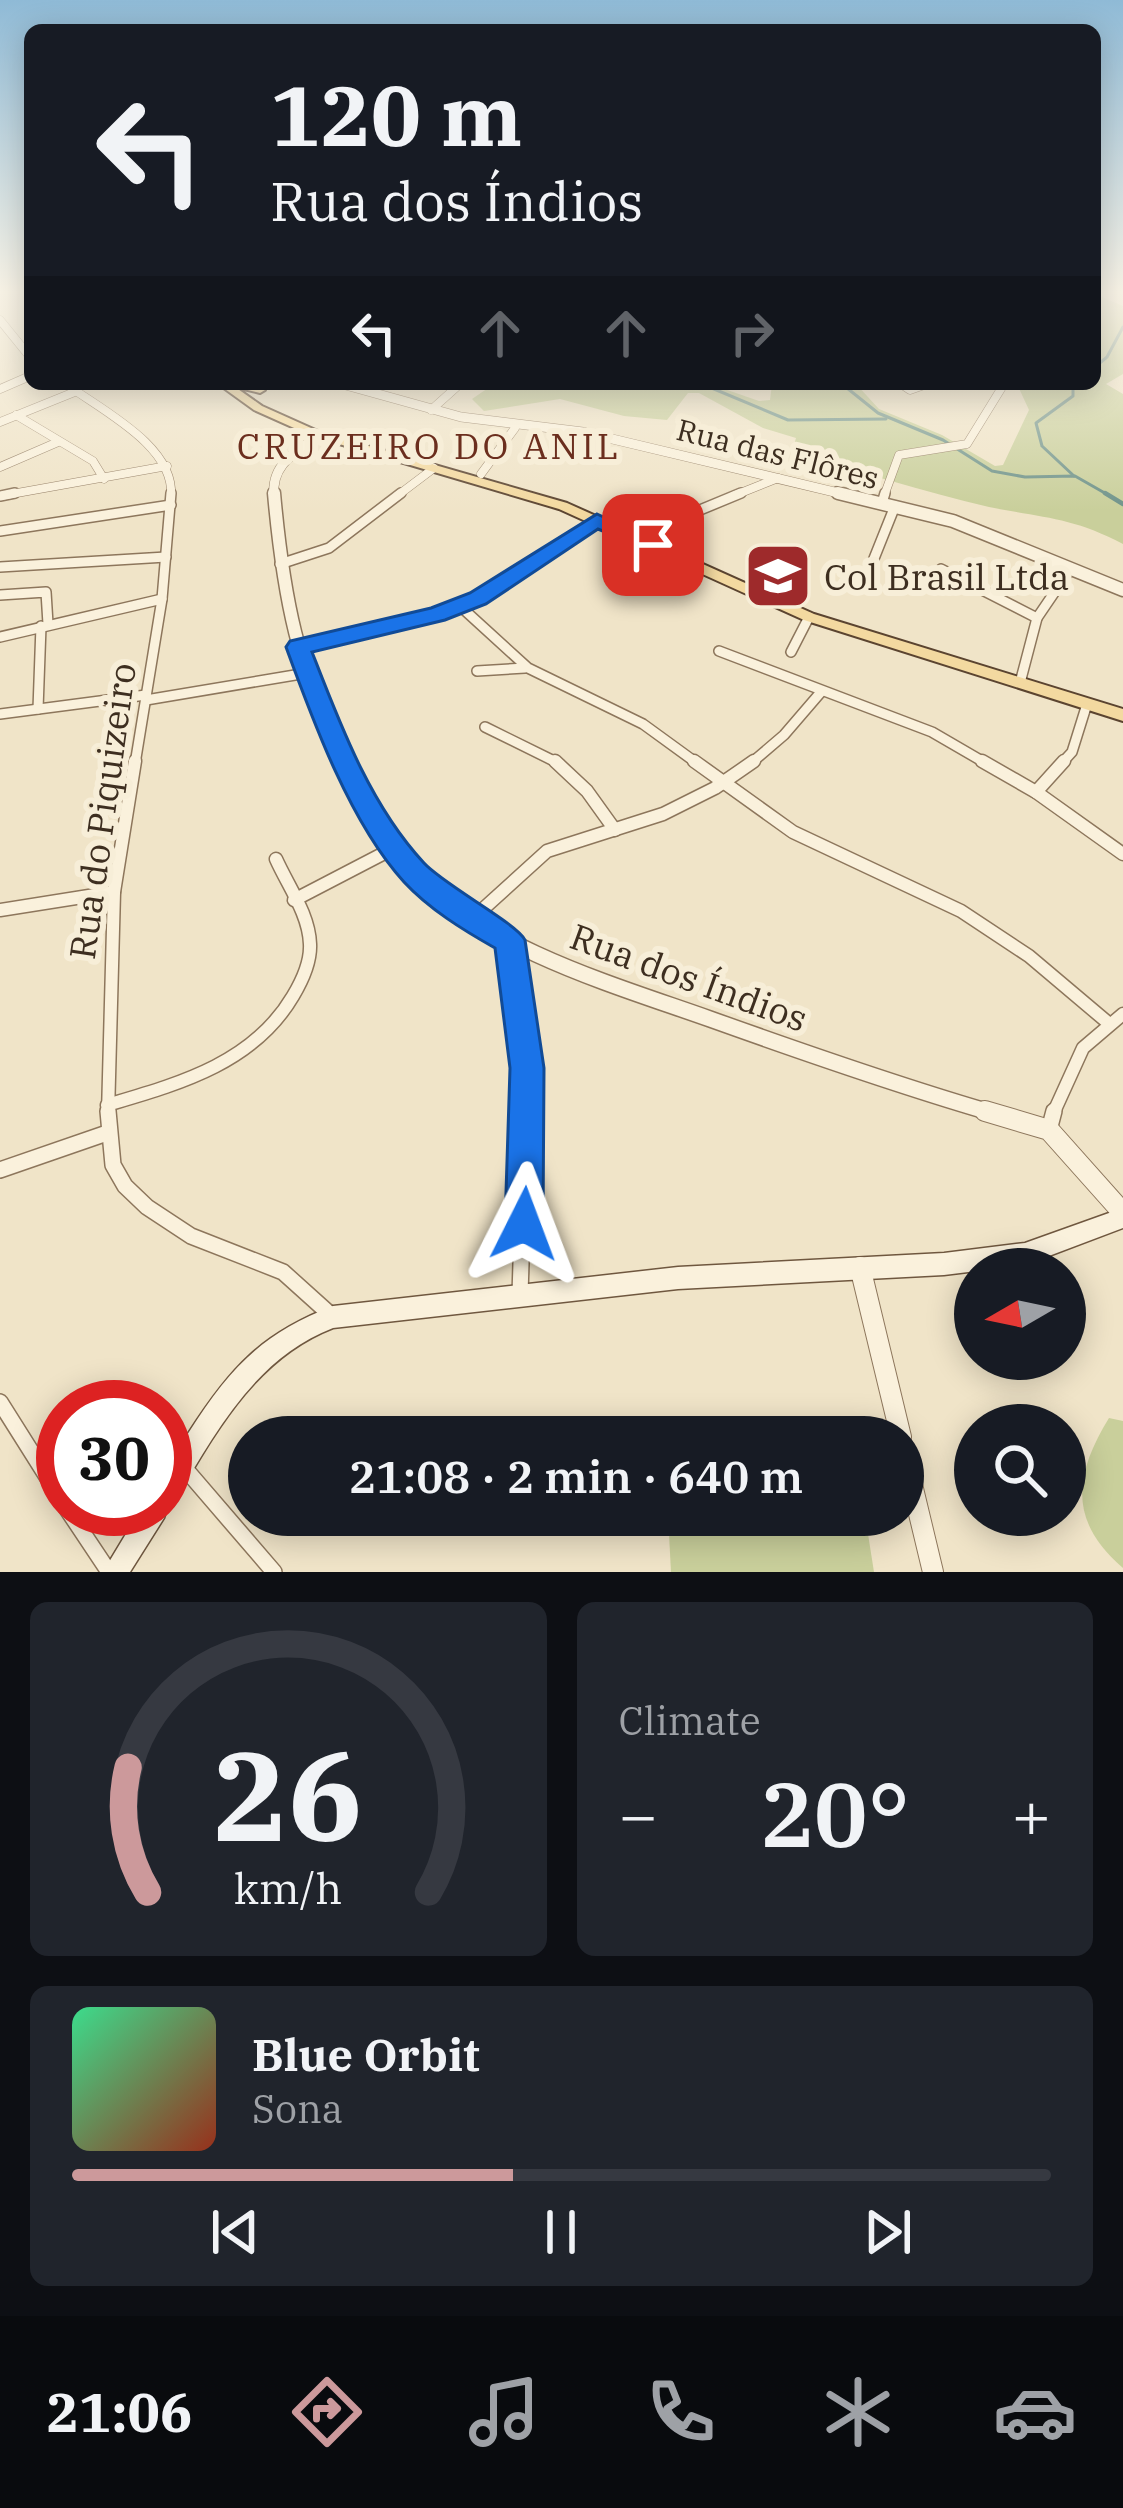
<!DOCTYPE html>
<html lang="en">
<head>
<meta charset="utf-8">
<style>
	body { margin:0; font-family:"IBM Plex Serif",serif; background:#20242c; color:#f1f3f6; height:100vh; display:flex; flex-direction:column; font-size:45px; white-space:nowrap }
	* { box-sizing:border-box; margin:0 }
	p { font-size:39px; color:#9ea1a6 }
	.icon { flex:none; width:66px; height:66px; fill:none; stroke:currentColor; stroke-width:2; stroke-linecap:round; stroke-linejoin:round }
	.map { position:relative; height:1572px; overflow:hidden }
	.panel { display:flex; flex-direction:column; gap:30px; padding:30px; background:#0d0f14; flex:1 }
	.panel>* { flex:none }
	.banner { position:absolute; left:24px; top:24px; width:1077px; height:366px; border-radius:18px; box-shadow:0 6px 30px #0003; background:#171b24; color:#f1f3f6; overflow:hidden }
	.needle { width:78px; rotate:261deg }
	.controls { position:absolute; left:954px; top:1248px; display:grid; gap:24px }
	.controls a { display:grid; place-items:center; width:132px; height:132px; border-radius:50%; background:#171b24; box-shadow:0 6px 30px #0003; font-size:60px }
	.speed { position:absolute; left:36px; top:1380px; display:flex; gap:24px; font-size:60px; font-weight:700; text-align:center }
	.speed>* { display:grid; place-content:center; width:156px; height:156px; border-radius:50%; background:#171b24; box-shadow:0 6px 30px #0003; line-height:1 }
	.speed .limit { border:18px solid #d22; background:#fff; color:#111 }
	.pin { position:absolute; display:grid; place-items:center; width:102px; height:102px; color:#fff; margin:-51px; border-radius:24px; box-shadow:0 6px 18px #0006 }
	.me { position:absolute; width:132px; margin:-66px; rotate:3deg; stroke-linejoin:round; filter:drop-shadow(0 0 9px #0008) }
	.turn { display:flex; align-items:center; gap:42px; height:252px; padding:0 48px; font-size:54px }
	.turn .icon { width:156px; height:156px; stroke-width:2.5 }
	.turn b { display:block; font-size:84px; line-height:102px }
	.lanes { display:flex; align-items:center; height:114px; padding:0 48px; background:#0003; justify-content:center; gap:60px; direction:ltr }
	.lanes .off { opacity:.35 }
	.big { font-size:90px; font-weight:600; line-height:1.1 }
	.panel .tile { flex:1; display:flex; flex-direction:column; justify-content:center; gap:18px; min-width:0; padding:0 42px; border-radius:18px; background:#20242c }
	.panel .dial { align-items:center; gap:0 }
	.dial svg { height:312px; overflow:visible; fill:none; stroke:#363941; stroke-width:7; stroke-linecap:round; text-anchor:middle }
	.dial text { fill:#f1f3f6; stroke:none }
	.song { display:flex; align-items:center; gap:36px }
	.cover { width:144px; height:144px; border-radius:18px; background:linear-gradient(135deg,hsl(150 70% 55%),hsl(10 70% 35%)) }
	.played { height:12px; border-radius:6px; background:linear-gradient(90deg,#cc999b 45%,#363941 45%) }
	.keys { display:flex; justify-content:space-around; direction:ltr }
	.heat { display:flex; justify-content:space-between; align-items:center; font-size:66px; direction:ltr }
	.panel .tiles { flex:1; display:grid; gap:30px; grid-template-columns:1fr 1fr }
	.tile:last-child { grid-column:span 2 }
	.trip { position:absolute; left:228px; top:1416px; width:696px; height:120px; border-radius:60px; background:#171b24; box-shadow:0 6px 30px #0003; font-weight:600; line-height:120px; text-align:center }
	.tab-bar { display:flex; height:192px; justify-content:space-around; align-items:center; background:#090b0e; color:#9ea1a6 }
	.tab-bar .icon { width:84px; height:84px }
	.tab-bar .selected { color:#cc999b }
	.tab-bar b { font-size:54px; color:#f1f3f6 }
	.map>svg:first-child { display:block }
	.green { fill:#c9cf9b }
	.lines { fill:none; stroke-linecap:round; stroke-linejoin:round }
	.stream-far1 { stroke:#6f938a; stroke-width:3 }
	.stream { stroke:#6f938a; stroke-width:4.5 }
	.minor-far3-casing { stroke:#8d765c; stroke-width:9 }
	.minor-far2-casing { stroke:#8d765c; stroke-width:12 }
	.minor-far1-casing { stroke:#8d765c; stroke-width:15 }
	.minor-casing { stroke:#8d765c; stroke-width:18 }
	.tertiary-far3-casing { stroke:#8d765c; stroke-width:10 }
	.tertiary-far2-casing { stroke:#8d765c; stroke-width:15 }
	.tertiary-far1-casing { stroke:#8d765c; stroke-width:18 }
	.tertiary-casing { stroke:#8d765c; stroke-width:22 }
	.secondary-casing { stroke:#6f573f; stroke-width:3 }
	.primary-casing { stroke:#5b4430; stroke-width:4 }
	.minor-far3 { stroke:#faf1dc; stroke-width:8 }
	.minor-far2 { stroke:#faf1dc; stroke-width:9 }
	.minor-far1 { stroke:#faf1dc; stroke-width:12 }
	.minor { stroke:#faf1dc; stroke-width:15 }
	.tertiary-far3 { stroke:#faf1dc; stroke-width:9 }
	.tertiary-far2 { stroke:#faf1dc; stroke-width:12 }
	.tertiary-far1 { stroke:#faf1dc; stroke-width:15 }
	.tertiary { stroke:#faf1dc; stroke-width:20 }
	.secondary { fill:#faf1dc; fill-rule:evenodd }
	.primary { fill:#f3d9a0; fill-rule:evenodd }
	.route { fill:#1a73e8; stroke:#114b97; stroke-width:3 }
	.labels { text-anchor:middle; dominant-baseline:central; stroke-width:12; stroke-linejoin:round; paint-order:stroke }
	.far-street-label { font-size:30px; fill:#3d2e20; stroke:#f7eed8 }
	.far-quarter-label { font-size:36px; letter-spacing:3px; fill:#6b2e1e; stroke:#f7eed8 }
	.poi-label { font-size:36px; fill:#3d2e20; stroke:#f7eed8; text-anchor:start }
	.street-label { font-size:36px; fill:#3d2e20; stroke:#f7eed8 }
</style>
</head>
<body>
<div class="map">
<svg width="1123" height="1572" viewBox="0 0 1123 1572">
	<rect width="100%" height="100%" fill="#f0e4c8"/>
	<!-- green -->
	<g class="green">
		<path d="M1095 294 1123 306V374L1106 384 1123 394V544C1072 517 1043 518 989 507 923 492 858 469 791 455L796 438 763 428 699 393H688L667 420 624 416 560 399 484 411 472 399 494 384H710L759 401 770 400 772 384H856L879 409 942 435 995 466 1003 465 1029 410 1017 384H1095Z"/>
		<path d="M1109 1418 1123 1421V1568C1068 1521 1074 1475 1109 1418Z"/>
		<path d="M668 1515H865L874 1572H671Z"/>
	</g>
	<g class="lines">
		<!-- stream-far1 -->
		<g class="stream-far1">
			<path d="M1095 367 1107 357 1123 327"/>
			<path d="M644 384H653"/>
			<path d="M702 384 788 420 886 419"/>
			<path d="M842 384 878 413 943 440 992 471 1025 477 1075 476 1110 496"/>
			<path d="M1073 384V396L1036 423 1042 446 1074 476"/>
		</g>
		<!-- stream -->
		<path class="stream" d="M1105 493 1123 504"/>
		<defs>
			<g id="minor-far3">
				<path d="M0 320 30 357"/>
				<path d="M66 384C101 410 175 446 171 496"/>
				<path d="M901 384 910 390 927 384"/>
				<path d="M0 389 30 376"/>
				<path d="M431 410 460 384"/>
				<path d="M16 415 93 461 104 479"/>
				<path d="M0 422 77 391"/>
				<path d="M0 467 58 442"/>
				<path d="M481 474 515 428"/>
				<path d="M0 496 167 466"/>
				<path d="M397 496 434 468"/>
				<path d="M733 496 778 478"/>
				<path d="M884 496 899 455 967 444 1004 384"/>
			</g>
			<g id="minor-far2">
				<path d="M0 496 15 493"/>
				<path d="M882 503 885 493"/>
				<path d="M0 531 171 505"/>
				<path d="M642 534 741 493"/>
				<path d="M280 564 329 548 401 493"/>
				<path d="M0 567 166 557"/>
				<path d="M941 569 1037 618"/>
				<path d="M865 581 895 506"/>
				<path d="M0 595 46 592 48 624"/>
				<path d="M460 606 528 668 643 724 698 764"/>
				<path d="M0 637 162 599"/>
				<path d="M298 647 437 615 478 598 597 521"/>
				<path d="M719 651 932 732 987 764"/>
				<path d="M791 652 809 617"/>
				<path d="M477 671 525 668"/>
				<path d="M1021 679 1037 618 1071 568"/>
				<path d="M146 700 307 673"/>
				<path d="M38 709 41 626"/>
				<path d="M0 714 146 695"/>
				<path d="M485 727 560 764"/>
				<path d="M135 764 162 599 171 493"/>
				<path d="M750 764 784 735 821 692"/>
				<path d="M1061 764 1072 752 1087 704"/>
			</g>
			<g id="minor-far1">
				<path d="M555 761 587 791 615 830"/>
				<path d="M694 761 793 832 961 911 1029 956 1106 1021"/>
				<path d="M982 761 1036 792 1123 854"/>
				<path d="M1036 792 1064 761"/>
				<path d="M294 900 394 848"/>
				<path d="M0 910 114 892"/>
				<path d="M472 919 547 851 663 814 715 788 754 761"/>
				<path d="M510 940 527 1068 526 1114"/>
				<path d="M107 1105C178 1084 253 1064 293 996 302 981 311 963 310 944 309 914 288 886 276 859"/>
				<path d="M108 1114 114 892 135 761"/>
				<path d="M1053 1114 1083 1048 1123 1014"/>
			</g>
			<g id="minor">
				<path d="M108 1111 113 1165 125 1186 147 1207 191 1236 283 1272 333 1317"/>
				<path d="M1049 1130 1054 1111"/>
				<path d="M0 1170 107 1133"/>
				<path d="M520 1294 526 1111"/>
				<path d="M0 1402 63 1502"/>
				<path d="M182 1465 274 1572"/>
				<path d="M67 1509 109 1572"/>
			</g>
			<g id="tertiary-far3">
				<path d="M342 384 461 417 583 432 851 496"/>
				<path d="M274 496C271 464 295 453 319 435"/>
			</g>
			<g id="tertiary-far2">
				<path d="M274 493C283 593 297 674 347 764"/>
				<path d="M838 493 953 521 1123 590"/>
			</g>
			<path id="tertiary-far1" d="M345 761C366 799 385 846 417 877 495 951 611 984 710 1019 805 1053 899 1086 996 1114"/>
			<g id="tertiary">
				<path d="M985 1111 1049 1130 1123 1213"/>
				<path d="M860 1267 901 1437"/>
				<path d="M903 1447 933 1572"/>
			</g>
			<path id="secondary" d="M1123 1208V1228L1025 1265 944 1275 678 1289 333 1328C255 1358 215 1433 174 1502L166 1505 167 1509 164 1518 130 1572H103L141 1509H165C165 1498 162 1483 165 1472 168 1459 182 1443 189 1432 230 1368 261 1334 333 1306L678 1267 944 1253 1025 1243Z"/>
			<path id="primary" d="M218 384H248L264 388 265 390 260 393 235 387 262 406 320 432 567 503 814 614 1123 709V721L804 620 559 509 312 436 254 410Z"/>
		</defs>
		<!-- minor-far3 casing -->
		<use href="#minor-far3" class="minor-far3-casing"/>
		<!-- minor-far2 casing -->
		<use href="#minor-far2" class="minor-far2-casing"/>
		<!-- minor-far1 casing -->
		<use href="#minor-far1" class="minor-far1-casing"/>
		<!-- minor casing -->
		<use href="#minor" class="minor-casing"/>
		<!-- tertiary-far3 casing -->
		<use href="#tertiary-far3" class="tertiary-far3-casing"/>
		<!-- tertiary-far2 casing -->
		<use href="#tertiary-far2" class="tertiary-far2-casing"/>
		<!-- tertiary-far1 casing -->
		<use href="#tertiary-far1" class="tertiary-far1-casing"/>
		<!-- tertiary casing -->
		<use href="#tertiary" class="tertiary-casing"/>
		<!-- secondary casing -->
		<use href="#secondary" class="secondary-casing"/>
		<!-- primary casing -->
		<use href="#primary" class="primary-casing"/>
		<!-- minor-far3 -->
		<use href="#minor-far3" class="minor-far3"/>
		<!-- minor-far2 -->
		<use href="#minor-far2" class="minor-far2"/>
		<!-- minor-far1 -->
		<use href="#minor-far1" class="minor-far1"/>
		<!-- minor -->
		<use href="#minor" class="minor"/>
		<!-- tertiary-far3 -->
		<use href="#tertiary-far3" class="tertiary-far3"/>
		<!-- tertiary-far2 -->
		<use href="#tertiary-far2" class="tertiary-far2"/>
		<!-- tertiary-far1 -->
		<use href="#tertiary-far1" class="tertiary-far1"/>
		<!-- tertiary -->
		<use href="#tertiary" class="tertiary"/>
		<!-- secondary -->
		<use href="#secondary" class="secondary"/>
		<!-- primary -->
		<use href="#primary" class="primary"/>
	</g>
	<!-- sky -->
	<linearGradient id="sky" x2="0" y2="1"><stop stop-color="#8fbad6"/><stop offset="0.57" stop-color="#f8f3e6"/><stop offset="1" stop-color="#f8f3e6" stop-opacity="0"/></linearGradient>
	<rect width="1123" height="511" fill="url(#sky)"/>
	<!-- route -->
	<path class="route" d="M597 514 664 545 653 552 598 529 486 604 445 620 312 652C340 724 370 805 424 863 444 885 518 924 525 940L544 1068 543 1224 537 1238 524 1243 510 1238 505 1224 510 1068 495 948C463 930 429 909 404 882 350 823 313 721 286 647L290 641 431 608 470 593Z"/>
	<!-- icons -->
	<defs>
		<symbol id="school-square" viewBox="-11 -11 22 22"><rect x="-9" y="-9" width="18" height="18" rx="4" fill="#9e2a2b" stroke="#f7eed8"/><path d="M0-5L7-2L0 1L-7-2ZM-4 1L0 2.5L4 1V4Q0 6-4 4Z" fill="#fff"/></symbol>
	</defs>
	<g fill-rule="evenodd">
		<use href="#school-square" x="740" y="538" width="76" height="76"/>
	</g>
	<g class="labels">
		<!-- far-street labels -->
		<g class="far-street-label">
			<text transform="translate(778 453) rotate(14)">Rua das Flôres</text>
		</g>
		<!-- far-quarter labels -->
		<g class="far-quarter-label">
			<text x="429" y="445">CRUZEIRO DO ANIL</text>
		</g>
		<!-- poi labels -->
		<g class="poi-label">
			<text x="824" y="576">Col Brasil Ltda</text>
		</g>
		<!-- street labels -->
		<g class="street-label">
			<text transform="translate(102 811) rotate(-82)">Rua do Piquizeiro</text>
			<text transform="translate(689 977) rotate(20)">Rua dos Índios</text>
		</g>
	</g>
</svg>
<div class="controls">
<a><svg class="needle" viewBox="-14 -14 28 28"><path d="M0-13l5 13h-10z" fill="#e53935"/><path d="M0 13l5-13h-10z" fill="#9ea1a6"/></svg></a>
<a><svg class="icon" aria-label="search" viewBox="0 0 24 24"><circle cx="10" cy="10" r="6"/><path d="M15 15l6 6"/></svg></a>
</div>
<div class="speed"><div class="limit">30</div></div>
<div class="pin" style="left:653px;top:545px;background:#d93025"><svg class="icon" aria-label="arrive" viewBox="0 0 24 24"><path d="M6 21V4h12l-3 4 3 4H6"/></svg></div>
<svg class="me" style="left:524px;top:1224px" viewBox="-20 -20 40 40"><path d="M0-17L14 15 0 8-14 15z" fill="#1a73e8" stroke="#fff" stroke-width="4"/></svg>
<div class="trip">21:08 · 2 min · 640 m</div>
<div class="banner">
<div class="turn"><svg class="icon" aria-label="left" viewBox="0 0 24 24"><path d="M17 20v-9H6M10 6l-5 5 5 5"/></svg><div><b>120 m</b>Rua dos Índios</div></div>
<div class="lanes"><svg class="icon" aria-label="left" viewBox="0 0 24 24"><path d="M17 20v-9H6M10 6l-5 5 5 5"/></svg><svg class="icon off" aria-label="ahead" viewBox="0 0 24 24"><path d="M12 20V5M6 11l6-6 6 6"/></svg><svg class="icon off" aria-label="ahead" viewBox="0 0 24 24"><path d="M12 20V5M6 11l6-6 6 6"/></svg><svg class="icon off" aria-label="right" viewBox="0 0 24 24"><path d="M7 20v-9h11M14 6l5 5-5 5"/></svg></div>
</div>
</div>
<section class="panel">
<div class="tiles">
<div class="tile dial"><svg viewBox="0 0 100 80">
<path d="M14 69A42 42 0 1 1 86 69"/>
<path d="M14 69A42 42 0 0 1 9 37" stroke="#cc999b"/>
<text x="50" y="56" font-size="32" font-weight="700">26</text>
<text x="50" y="72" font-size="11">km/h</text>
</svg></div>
<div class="tile"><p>Climate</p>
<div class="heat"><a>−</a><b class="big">20°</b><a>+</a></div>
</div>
<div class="tile">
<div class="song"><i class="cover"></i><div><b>Blue Orbit</b><p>Sona</p></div></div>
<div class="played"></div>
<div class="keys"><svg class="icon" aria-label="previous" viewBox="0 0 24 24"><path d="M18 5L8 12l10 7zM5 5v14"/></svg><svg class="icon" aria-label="pause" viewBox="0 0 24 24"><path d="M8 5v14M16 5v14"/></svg><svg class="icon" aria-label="next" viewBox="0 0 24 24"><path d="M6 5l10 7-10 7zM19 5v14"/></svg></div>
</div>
</div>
</section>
<nav class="tab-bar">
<b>21:06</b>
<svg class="icon selected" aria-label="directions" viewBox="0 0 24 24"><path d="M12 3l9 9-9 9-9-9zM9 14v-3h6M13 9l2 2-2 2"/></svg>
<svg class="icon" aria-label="music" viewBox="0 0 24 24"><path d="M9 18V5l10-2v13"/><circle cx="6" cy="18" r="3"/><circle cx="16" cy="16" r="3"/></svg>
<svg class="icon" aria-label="phone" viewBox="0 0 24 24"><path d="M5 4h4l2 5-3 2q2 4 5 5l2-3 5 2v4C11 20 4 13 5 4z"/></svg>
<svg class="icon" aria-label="climate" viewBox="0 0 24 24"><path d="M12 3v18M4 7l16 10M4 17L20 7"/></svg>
<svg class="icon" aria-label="car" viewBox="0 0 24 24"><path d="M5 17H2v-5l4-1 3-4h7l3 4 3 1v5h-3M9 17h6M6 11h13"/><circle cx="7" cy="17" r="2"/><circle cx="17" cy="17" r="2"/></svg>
</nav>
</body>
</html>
